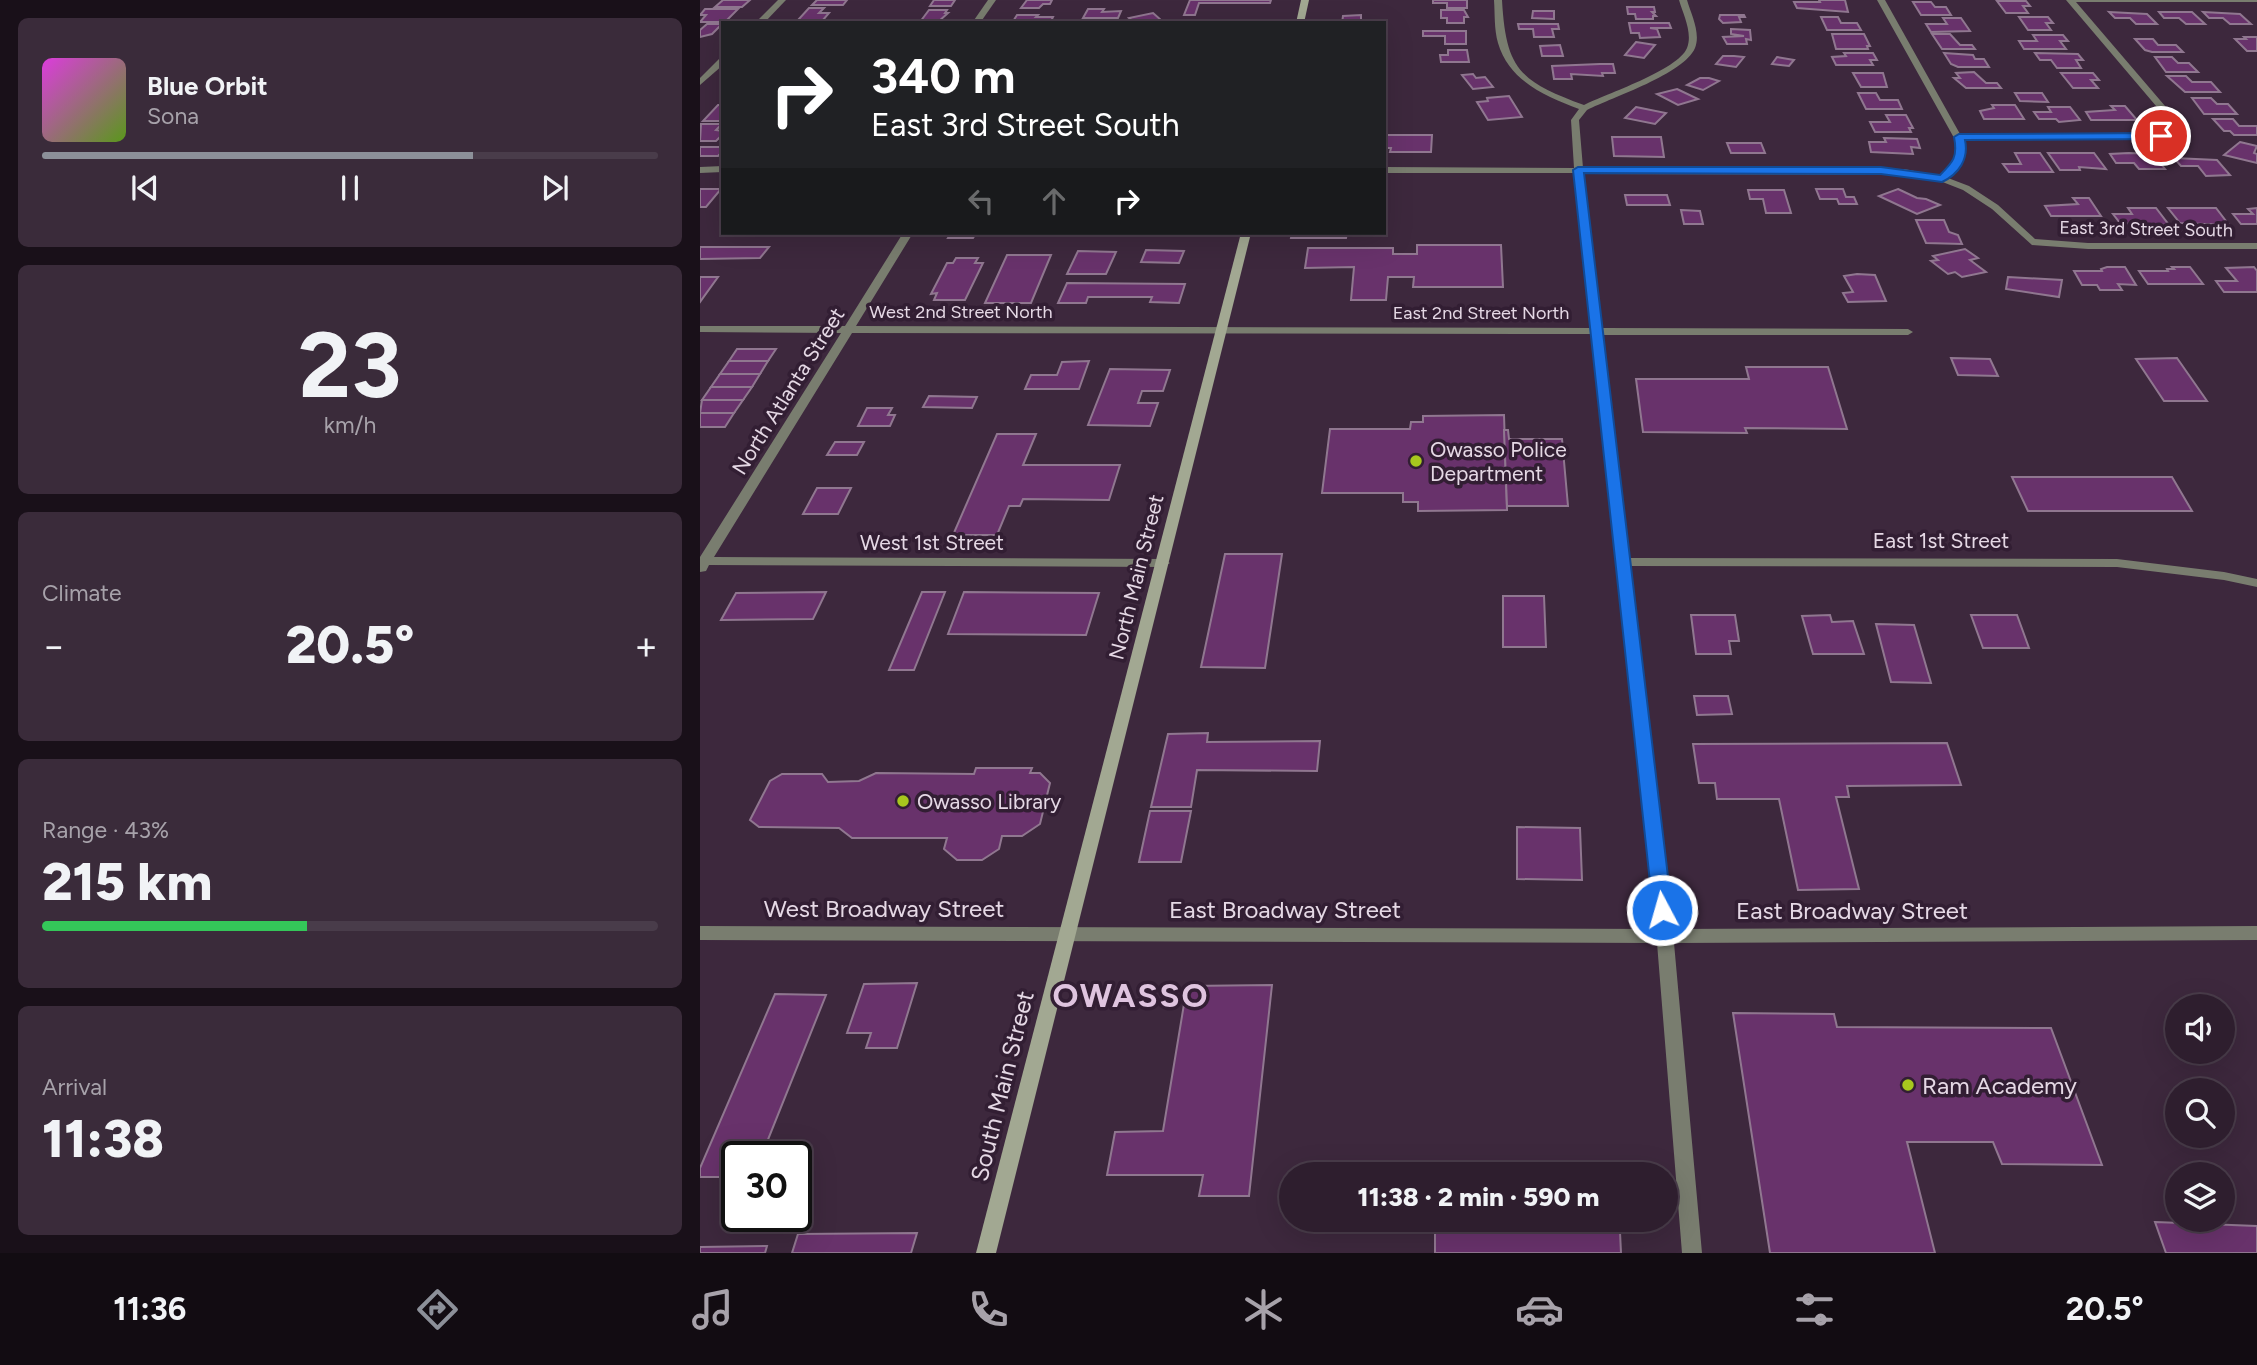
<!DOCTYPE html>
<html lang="en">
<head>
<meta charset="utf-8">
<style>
	body { margin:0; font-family:Figtree,sans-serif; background:#3a2b3a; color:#f1f3f6; height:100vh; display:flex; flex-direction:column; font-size:26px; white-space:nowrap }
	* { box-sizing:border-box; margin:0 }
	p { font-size:23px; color:#a7a2aa }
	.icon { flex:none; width:38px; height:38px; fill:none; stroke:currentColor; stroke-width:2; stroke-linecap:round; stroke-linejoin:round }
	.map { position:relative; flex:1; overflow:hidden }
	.panel { display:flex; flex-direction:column; gap:18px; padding:18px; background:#191019; width:700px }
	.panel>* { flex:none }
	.hud { position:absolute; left:21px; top:21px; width:665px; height:214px; border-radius:0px; box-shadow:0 7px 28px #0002,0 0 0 2px #493c4a; background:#202124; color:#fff; overflow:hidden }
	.tools { position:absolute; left:1465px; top:994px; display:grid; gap:14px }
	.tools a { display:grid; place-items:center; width:70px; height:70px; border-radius:50%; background:#2e1e2e; box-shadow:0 7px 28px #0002,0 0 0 2px #493c4a; font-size:35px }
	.speed { position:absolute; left:21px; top:1141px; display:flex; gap:14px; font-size:35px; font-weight:700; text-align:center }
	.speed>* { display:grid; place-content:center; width:91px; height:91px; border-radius:50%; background:#2e1e2e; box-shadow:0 7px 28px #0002,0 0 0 2px #493c4a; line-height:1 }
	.speed .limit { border:4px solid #111; border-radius:10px; background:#fff; color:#111 }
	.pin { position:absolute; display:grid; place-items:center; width:60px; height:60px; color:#fff; margin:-30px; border:4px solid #fff; border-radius:50%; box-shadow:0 2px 7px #0007 }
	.me { position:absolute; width:77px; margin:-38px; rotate:354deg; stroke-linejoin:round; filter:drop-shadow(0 0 5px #0008) }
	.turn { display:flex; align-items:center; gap:24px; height:147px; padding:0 35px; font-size:32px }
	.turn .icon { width:91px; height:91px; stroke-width:2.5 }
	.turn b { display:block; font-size:49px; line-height:60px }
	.lanes { display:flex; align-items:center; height:66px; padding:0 35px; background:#0003; justify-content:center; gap:35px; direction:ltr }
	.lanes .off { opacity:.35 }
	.big { font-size:52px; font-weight:800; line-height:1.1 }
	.panel .widget { flex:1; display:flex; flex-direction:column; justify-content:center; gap:10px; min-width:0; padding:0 24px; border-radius:10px; background:#3a2b3a }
	.panel .dial { align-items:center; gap:0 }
	.dial b { font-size:91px; line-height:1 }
	.song { display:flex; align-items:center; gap:21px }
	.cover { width:84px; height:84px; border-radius:10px; background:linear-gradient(135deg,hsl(300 70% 55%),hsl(90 70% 35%)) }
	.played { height:7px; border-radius:4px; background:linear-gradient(90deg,#8c9099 70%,#493c4a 70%) }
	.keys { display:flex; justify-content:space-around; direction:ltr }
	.heat { display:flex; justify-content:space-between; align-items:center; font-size:38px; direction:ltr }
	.charge { height:10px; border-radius:5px; background:linear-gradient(90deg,#34c759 43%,#493c4a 0) }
	.trip { position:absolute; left:579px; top:1162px; width:399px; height:70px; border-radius:35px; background:#2e1e2e; box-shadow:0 7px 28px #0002,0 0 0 2px #493c4a; font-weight:800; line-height:70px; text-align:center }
	.menu { display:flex; height:112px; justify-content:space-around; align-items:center; background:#120c12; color:#a7a2aa }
	.menu .icon { width:49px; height:49px }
	.menu .on { color:#8c9099 }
	.menu b { font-size:32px; color:#f1f3f6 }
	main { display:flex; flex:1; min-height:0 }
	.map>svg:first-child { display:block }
	.building { fill:#68326b; stroke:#907790; stroke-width:2 }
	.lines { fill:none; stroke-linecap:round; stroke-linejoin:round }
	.street { fill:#797d6f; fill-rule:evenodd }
	.secondary { fill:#a2a892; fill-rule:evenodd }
	.route { fill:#1a73e8; stroke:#114b97; stroke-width:2 }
	.poi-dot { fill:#a7c71e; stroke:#321e33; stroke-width:2.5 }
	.labels { text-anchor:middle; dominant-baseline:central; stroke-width:7; stroke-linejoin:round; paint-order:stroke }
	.far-street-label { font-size:18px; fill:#e5d8e5; stroke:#321e33 }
	.street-label { font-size:21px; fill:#e5d8e5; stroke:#321e33 }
	.poi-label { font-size:21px; fill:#e5d8e5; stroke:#321e33; text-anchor:start }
	.near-street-label { font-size:24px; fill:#e5d8e5; stroke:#321e33 }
	.near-poi-label { font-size:24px; fill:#e5d8e5; stroke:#321e33; text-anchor:start }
	.near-district-label { font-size:33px; font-weight:bold; letter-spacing:2px; fill:#dfc4df; stroke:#321e33 }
</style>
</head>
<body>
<main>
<section class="panel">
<div class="widget">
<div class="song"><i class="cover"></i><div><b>Blue Orbit</b><p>Sona</p></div></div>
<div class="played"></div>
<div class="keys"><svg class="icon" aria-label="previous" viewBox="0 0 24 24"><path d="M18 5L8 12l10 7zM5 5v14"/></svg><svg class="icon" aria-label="pause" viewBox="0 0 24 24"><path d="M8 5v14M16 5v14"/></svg><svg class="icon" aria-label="next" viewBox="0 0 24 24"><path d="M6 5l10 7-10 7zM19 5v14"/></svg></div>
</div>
<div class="widget dial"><b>23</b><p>km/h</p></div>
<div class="widget"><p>Climate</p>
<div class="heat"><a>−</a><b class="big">20.5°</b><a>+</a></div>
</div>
<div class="widget"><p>Range · 43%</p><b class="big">215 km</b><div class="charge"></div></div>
<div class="widget"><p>Arrival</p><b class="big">11:38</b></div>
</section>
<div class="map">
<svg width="1557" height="1253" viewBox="0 0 1557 1253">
	<rect width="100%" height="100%" fill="#3d283d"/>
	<!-- building -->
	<g class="building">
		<path d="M23 0H50L42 7H15Z"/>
		<path d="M117 0H147L143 5H112Z"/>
		<path d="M234 0H255L251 6H230Z"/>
		<path d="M327 0H352L350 4H343L339 8H321Z"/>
		<path d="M490 0H571L570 3H499L495 15H484Z"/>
		<path d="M733 0H767V8H747V3H733Z"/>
		<path d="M1119 0H1145L1148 12 1097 8 1094 2H1120Z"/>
		<path d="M1297 1H1326L1330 6H1323L1328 13H1306Z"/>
		<path d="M1213 2H1231L1235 7H1246L1251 15H1221Z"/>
		<path d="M927 7H954L955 12H952L956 16H953V19H936L935 14H928Z"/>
		<path d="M109 8H124L119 13H129L123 20H98Z"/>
		<path d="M5 9H38L25 22H0L6 15H0Z"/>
		<path d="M388 9H404L402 12 421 11 418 18H383Z"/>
		<path d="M229 10H247L245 13H248L238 22H220Z"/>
		<path d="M741 10H764L768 17H764V23H747V18H741Z"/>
		<path d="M833 11H854V19L832 18Z"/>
		<path d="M1409 12 1447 14 1457 24H1436L1430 18H1415Z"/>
		<path d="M1459 12H1492L1505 24H1486L1479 18H1464Z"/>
		<path d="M1503 12 1540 14 1551 24H1530L1523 18H1509Z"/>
		<path d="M453 13 461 20 458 21 461 23H435L429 18Z"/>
		<path d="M317 15H338L336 17H353L350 23H312Z"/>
		<path d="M661 15V23H642L643 16Z"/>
		<path d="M1020 15H1044L1045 17H1039L1041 22 1023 23 1019 19Z"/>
		<path d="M1121 17H1138L1141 23H1157L1161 30H1127Z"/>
		<path d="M1319 17H1348L1353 23H1346L1351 30H1328Z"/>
		<path d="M1243 18H1261L1270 31 1231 32 1226 24H1247Z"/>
		<path d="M929 23H969L971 28H950L957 29 960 37 940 38 939 33H931Z"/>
		<path d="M7 24H22L12 34 0 37V30Z"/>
		<path d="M818 24H858L859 29H852L854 37H834L833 29H819Z"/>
		<path d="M1031 29 1050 30 1051 40 1046 39 1047 44H1027L1023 37 1044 36 1031 34Z"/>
		<path d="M723 31H766V44H745V36H723Z"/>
		<path d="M1132 34H1164L1170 46H1167L1168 49H1136Z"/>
		<path d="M1232 34H1250L1260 45H1272L1275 49H1242Z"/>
		<path d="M1333 35H1363L1368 41H1360L1366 49H1324L1319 41H1337Z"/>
		<path d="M1544 37H1557V51H1547L1535 39H1546Z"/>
		<path d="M1435 39H1453L1458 45H1476L1483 52H1452L1445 50Z"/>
		<path d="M936 42 955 45 944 58 925 55Z"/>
		<path d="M860 45 863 56H842L840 46Z"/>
		<path d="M748 50H767L769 62H741L740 55H748Z"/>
		<path d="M1144 53H1173L1177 60H1170L1173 65H1136L1132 57 1146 56Z"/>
		<path d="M1244 53 1273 55 1275 59H1284L1289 67H1258L1251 64Z"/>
		<path d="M1335 53 1378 54 1383 60H1376L1381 68H1357L1351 60H1340Z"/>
		<path d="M1023 56H1034L1044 57 1036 67 1016 64Z"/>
		<path d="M1077 57 1094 60 1089 66 1072 64Z"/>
		<path d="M1455 57H1472L1478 63H1489L1498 72H1466Z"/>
		<path d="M900 64H913L915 73H902L903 76 871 74 872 79H854L852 66Z"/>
		<path d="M1274 72 1286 83H1297L1301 88H1266L1254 78H1260L1256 73Z"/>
		<path d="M1153 73H1183L1187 87H1161Z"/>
		<path d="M1361 73H1393L1399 80H1391L1398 88H1373Z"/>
		<path d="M773 74 776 78 785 77 793 87 773 89 762 75Z"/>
		<path d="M1467 76H1486L1492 82H1511L1520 92H1485Z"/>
		<path d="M1000 78H1009L1019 81 1003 90 987 85Z"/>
		<path d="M977 89 998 99 978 105 957 94Z"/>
		<path d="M1158 93H1176L1180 100H1198L1202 109H1166Z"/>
		<path d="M1315 93H1342L1348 102 1320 101Z"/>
		<path d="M809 96 822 117 788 120 777 102 788 101 787 98Z"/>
		<path d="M1492 98H1511L1517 104H1528L1537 114H1504Z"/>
		<path d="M18 105H23V121H3Z"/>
		<path d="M1292 105H1315L1324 119H1284L1280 111 1294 108Z"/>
		<path d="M1411 106H1425L1437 120H1391L1386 112 1415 110Z"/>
		<path d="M936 107 966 113 955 124 925 118Z"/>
		<path d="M1348 107H1370L1380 120 1359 122 1356 119H1339L1334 112H1351Z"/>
		<path d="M1186 115H1206L1213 128H1209L1211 132H1175L1170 122H1190Z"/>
		<path d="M1513 119H1533L1539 126H1557V135H1534L1530 131H1524Z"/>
		<path d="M1 124H22L16 130 23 131V134L16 141H0Z"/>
		<path d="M684 135H732L731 152H690L691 148H684Z"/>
		<path d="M912 137H961L964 157 914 156Z"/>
		<path d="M1184 138 1217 139 1220 148 1211 147 1213 154 1171 152 1169 142H1186Z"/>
		<path d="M1540 142 1557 146 1554 153 1557 154V163L1524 155Z"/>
		<path d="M1027 143H1061L1065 153H1031Z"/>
		<path d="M0 147H23V151L18 156H0Z"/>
		<path d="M1315 153H1340L1353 172H1309L1303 164H1321Z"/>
		<path d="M1348 153H1394L1406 169 1379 167 1380 170H1360Z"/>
		<path d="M1429 153 1453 154 1465 169H1439L1434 163H1416L1410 154Z"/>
		<path d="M1474 158 1517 160 1530 175 1506 176 1498 166H1481Z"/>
		<path d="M0 189H21L6 207H0Z"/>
		<path d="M1116 189H1143L1146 197H1154L1157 204H1139L1137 199H1120Z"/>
		<path d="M1198 189 1217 198 1226 199 1240 205 1217 214 1179 196Z"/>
		<path d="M1048 190H1084L1091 213H1066L1063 199H1050Z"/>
		<path d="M925 195H967L970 205H927Z"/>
		<path d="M1373 198H1389L1401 216H1351L1345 206 1378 204Z"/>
		<path d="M1428 208H1456L1469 225 1420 223 1413 214H1432Z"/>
		<path d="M1468 208H1516L1529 225 1480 223Z"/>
		<path d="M1557 208V224H1541L1533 214H1553L1548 209Z"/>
		<path d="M981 210 1000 211 1003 224H984Z"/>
		<path d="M1216 220H1244L1249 232 1258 235 1262 244 1226 243Z"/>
		<path d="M251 233H276L273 238H248Z"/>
		<path d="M592 233H647L646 238H591Z"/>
		<path d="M717 245H801L803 287H713L714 277H688L686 300H651L654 267 605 268 608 248H693V254H717Z"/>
		<path d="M0 247H69L60 258 0 259Z"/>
		<path d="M1265 249 1278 258 1270 260 1286 272 1262 277 1255 272 1248 274 1231 261 1238 260 1233 256Z"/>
		<path d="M446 250 484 251 479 263 441 262Z"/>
		<path d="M378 251 416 252 406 274H367Z"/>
		<path d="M307 255H351L331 303H285Z"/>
		<path d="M256 258H278L275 263H283L265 300H234L237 293 231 294 247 263H253Z"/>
		<path d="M1407 267H1425L1436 285 1418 284 1422 290H1400L1397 285H1382L1374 271H1402L1401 269Z"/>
		<path d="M1472 267H1490L1503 284H1448L1439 271H1468L1467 269H1474Z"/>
		<path d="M1554 267 1557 271V292H1524L1516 281H1537L1526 268Z"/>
		<path d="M1157 274 1175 275 1186 301 1148 302 1143 293 1153 292 1144 276Z"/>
		<path d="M0 277H18L0 302Z"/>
		<path d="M1308 277 1362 280 1359 297 1306 289Z"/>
		<path d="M367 283 485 284 479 303 450 302 452 297H388L386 303H358Z"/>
		<path d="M37 349H76L68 361H29Z"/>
		<path d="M1251 358 1290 359 1298 376 1258 375Z"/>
		<path d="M1477 358 1507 401H1464L1436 359Z"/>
		<path d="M29 361H68L60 374H20Z"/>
		<path d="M389 361 379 389H325L331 375H357L362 362Z"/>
		<path d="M1046 367H1128L1147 429 1045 428 1047 433 943 432 936 379H1049Z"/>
		<path d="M410 369 470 370 463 391H442L438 403H458L450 426 388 425Z"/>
		<path d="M20 374H60L52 387H11Z"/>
		<path d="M11 387H52L43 400H2Z"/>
		<path d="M229 396 277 397 272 408 223 407Z"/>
		<path d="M2 400H43L34 413H0Z"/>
		<path d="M167 408H192L188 415H195L190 426H158Z"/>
		<path d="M0 413H34L25 427H0Z"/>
		<path d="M804 415 807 510 718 511V502H703V493H622L630 429H710L711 422H723V416Z"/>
		<path d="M804 430H808L809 439H862L868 506H807Z"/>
		<path d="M297 434H336L323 465H420L409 500 323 499 320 506H309L297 535H253Z"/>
		<path d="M135 442H164L157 455H127Z"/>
		<path d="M1312 477H1472L1492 511H1328Z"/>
		<path d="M117 488H151L138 514H103Z"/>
		<path d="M525 554H582L565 668 501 667Z"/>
		<path d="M126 592 113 619 21 620 36 593Z"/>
		<path d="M222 592H245L214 670H189Z"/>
		<path d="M264 592 399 593 386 635 248 634Z"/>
		<path d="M803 596H844L846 647H803Z"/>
		<path d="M991 615H1035L1039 641H1029L1031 654H996Z"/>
		<path d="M1130 615 1132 622 1153 621 1164 654H1113L1102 616Z"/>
		<path d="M1271 615H1317L1329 648H1283Z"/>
		<path d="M1176 624 1214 625 1231 683 1191 682Z"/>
		<path d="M994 696H1028L1032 714 997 715Z"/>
		<path d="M508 733 507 742 620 741 617 771 497 770 491 807H451L468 734Z"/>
		<path d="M1247 743 1261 785 1147 786 1149 797H1136L1159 889 1098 890 1079 799H1017L1015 783H999L993 744Z"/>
		<path d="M276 768H332L330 773H340L350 783 340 824 322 836H302L299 849 282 860H257L244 849 247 838H152L139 828 59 827 50 820 70 781 82 774H122L128 782 159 781 176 773 274 774Z"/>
		<path d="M450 811H491L481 862H439Z"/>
		<path d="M817 827 880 828 882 880 817 879Z"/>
		<path d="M217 983 197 1048H166L171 1033H147L164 984Z"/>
		<path d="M572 985 549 1196H499L503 1175H407L415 1132 463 1131 487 986Z"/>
		<path d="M75 994 126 995 61 1157H37V1177H0V1168Z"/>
		<path d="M1033 1013 1134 1014 1137 1027 1351 1028 1402 1165 1302 1164 1293 1142H1207L1235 1253H1070Z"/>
		<path d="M1455 1222 1557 1226V1253H1466Z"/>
		<path d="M735 1232H920L921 1253H735Z"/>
		<path d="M217 1233 211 1253H92L98 1234Z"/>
		<path d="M67 1246 65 1253H0V1247Z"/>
	</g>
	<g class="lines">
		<!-- street -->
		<g class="street">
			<path d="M78 0H86L64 23H55Z"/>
			<path d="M288 0H296L280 23H272Z"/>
			<path d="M794 0H802C806 69 819 81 884 105 906 94 978 70 987 48 993 33 983 14 979 0H987C991 14 1001 33 995 48 984 74 913 97 887 110L879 120 883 168 1204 169 1240 176 1256 160 1258 145 1177 0H1185L1260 134 1479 133 1366 0H1557V2H1376L1489 134V138L1263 140C1272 156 1259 167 1248 178L1269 186 1298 205 1335 239 1388 243H1557V249H1388L1332 245 1292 209 1263 190 1240 181 1204 175 884 174 902 328 1208 329 1213 332 1208 335H903L929 558 1417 559 1524 572 1557 579V587L1524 580 1417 567 930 566 973 929 1557 926V940L974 943 1002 1253H982L957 943 0 940V926L956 929 892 334 152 333 14 557 463 559 470 563 463 567 9 565 6 571 0 572V557L141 333 0 332V326H145L203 233H213L156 326 891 328 875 173H684V167L874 168 871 120 879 109C845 96 809 81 798 43 794 29 795 14 794 0Z"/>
			<path d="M20 58H23V65L0 85V78Z"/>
			<path d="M23 166V172L0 173V167Z"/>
		</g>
		<!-- secondary -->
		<g class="secondary">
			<path d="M601 0H609L604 23H596Z"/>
			<path d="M541 233H551L296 1253H276Z"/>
		</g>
	</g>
	<!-- route -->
	<path class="route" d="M1461 133 1464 134V139L1265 140C1269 159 1259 174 1242 182L1181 174 884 173 972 910 969 916 962 918 955 916 953 910 873 170 878 167H1181L1240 175C1253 162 1258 157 1254 137L1259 134Z"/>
	<!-- markers -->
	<g class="poi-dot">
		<circle cx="716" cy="461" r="7"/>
		<circle cx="203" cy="801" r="7"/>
		<circle cx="1208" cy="1085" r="7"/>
	</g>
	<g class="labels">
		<!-- far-street labels -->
		<g class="far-street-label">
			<text transform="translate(1446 229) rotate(1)">East 3rd Street South</text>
			<text x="261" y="312">West 2nd Street North</text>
			<text x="781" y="313">East 2nd Street North</text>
		</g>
		<!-- street labels -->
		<g class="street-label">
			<text transform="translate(88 391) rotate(-58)">North Atlanta Street</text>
			<text x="1241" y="540">East 1st Street</text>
			<text x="232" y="542">West 1st Street</text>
			<text transform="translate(436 577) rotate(-76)">North Main Street</text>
		</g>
		<!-- poi labels -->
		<g class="poi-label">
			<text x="730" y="449">Owasso Police<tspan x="730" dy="24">Department</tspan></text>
			<text x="217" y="801">Owasso Library</text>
		</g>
		<!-- near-street labels -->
		<g class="near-street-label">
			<text x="184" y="908">West Broadway Street</text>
			<text x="585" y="909">East Broadway Street</text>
			<text x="1152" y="910">East Broadway Street</text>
			<text transform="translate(302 1086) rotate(-76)">South Main Street</text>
		</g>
		<!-- near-poi labels -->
		<g class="near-poi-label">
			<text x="1222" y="1085">Ram Academy</text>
		</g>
		<!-- near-district labels -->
		<g class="near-district-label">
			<text x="431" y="995">OWASSO</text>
		</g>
	</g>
</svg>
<div class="tools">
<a><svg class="icon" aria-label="sound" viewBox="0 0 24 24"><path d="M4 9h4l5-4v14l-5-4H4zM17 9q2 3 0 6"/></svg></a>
<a><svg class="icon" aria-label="search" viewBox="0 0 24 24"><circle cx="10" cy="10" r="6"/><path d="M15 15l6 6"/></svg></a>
<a><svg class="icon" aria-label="layers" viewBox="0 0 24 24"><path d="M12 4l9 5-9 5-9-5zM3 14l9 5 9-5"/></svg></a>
</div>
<div class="speed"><div class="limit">30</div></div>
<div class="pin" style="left:1461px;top:136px;background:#d93025"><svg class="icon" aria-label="arrive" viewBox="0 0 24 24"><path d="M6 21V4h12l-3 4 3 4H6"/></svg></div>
<svg class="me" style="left:962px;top:910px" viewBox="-20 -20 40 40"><circle r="17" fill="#1a73e8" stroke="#fff" stroke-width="3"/><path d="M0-11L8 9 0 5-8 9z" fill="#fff"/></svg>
<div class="trip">11:38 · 2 min · 590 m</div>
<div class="hud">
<div class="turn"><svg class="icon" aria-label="right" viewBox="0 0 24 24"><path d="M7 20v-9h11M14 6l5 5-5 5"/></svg><div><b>340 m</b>East 3rd Street South</div></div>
<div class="lanes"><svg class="icon off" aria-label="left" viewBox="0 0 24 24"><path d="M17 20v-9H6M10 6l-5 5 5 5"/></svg><svg class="icon off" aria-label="ahead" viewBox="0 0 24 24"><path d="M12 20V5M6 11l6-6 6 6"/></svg><svg class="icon" aria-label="right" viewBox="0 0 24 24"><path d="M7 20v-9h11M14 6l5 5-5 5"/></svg></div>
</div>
</div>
</main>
<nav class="menu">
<b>11:36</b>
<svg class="icon on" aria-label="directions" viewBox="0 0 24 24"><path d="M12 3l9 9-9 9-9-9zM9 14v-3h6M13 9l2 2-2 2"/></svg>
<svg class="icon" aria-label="music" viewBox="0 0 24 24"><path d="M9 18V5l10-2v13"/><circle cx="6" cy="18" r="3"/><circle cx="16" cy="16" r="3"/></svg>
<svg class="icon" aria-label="phone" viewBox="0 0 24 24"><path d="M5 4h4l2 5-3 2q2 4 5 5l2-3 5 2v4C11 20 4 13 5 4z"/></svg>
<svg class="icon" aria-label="climate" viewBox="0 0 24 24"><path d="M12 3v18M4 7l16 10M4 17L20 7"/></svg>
<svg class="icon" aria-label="car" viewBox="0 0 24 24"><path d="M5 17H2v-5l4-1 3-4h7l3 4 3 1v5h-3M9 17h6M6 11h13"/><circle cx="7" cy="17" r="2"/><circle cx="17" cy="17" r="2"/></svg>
<svg class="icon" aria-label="filters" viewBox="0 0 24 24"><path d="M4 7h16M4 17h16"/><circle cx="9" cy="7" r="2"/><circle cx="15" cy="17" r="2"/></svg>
<b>20.5°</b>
</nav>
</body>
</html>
